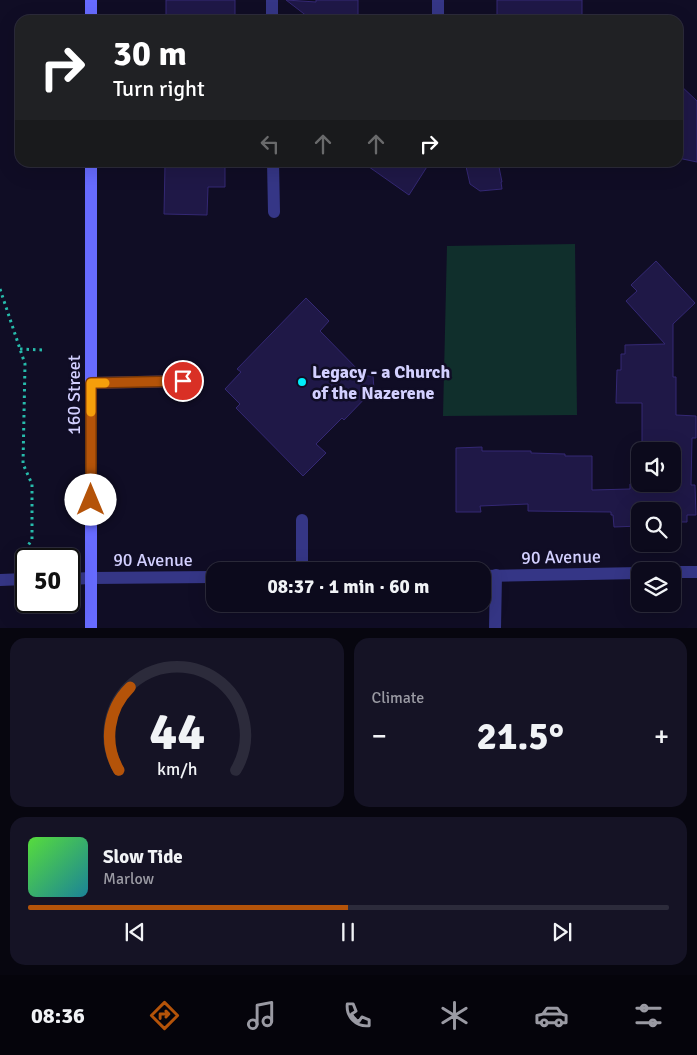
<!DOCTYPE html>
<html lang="en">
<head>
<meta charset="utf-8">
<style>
	body { margin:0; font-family:Signika,sans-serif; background:#151325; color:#f1f3f6; height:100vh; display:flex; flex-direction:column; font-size:19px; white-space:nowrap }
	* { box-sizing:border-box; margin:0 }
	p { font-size:16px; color:#9a9aa3 }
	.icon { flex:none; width:28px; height:28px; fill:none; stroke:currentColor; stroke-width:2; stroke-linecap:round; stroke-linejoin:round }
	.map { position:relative; height:628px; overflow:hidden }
	.drawer { display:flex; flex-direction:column; gap:10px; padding:10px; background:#07060f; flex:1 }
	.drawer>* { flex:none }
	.top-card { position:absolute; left:15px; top:15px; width:668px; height:152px; border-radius:15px; box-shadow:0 5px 20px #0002,0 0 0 1px #2c2b3b; background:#202124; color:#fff; overflow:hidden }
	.fabs { position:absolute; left:631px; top:442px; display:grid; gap:10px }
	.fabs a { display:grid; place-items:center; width:50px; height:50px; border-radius:10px; background:#0c0a1c; box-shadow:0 5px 20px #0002,0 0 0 1px #2c2b3b; font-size:25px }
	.speed { position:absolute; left:15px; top:548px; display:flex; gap:10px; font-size:25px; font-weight:700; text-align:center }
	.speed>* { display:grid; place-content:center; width:65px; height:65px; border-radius:50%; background:#0c0a1c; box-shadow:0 5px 20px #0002,0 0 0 1px #2c2b3b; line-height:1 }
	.speed .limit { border:2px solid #111; border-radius:8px; background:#fff; color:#111 }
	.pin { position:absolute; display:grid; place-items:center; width:42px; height:42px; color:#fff; margin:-21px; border:2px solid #fff; border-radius:50%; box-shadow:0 1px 5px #0007 }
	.me { position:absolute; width:55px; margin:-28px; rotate:0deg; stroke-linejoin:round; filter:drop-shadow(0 0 4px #0008) }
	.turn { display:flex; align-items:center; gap:18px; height:105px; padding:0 15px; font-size:22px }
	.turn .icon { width:65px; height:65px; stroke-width:2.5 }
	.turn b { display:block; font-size:35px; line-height:42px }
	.lanes { display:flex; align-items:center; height:48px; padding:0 15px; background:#0003; justify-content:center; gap:25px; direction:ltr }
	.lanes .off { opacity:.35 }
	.big { font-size:38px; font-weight:700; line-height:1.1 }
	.drawer .widget { flex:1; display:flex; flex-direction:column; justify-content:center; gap:8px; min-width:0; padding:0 18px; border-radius:15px; background:#151325 }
	.drawer .dial { align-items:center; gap:0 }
	.dial svg { height:130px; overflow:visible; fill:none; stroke:#2c2b3b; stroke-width:7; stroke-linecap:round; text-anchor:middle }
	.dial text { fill:#f1f3f6; stroke:none }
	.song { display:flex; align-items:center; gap:15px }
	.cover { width:60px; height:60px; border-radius:8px; background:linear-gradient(135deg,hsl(110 70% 55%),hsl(190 70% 35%)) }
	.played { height:5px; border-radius:2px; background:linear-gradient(90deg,#b45309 50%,#2c2b3b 50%) }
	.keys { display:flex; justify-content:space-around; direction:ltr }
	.heat { display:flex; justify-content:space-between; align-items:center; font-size:28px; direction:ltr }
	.drawer .tiles { flex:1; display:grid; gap:10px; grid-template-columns:1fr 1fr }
	.widget:last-child { grid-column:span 2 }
	.trip { position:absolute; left:206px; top:562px; width:285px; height:50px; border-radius:15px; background:#0c0a1c; box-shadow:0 5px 20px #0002,0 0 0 1px #2c2b3b; font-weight:700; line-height:50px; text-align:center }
	.tab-bar { display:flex; height:80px; justify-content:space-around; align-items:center; background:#05040b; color:#9a9aa3 }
	.tab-bar .icon { width:35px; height:35px }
	.tab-bar .current { color:#b45309 }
	.tab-bar b { font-size:22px; color:#f1f3f6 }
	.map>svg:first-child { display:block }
	.green { fill:#102f2c }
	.building { fill:#1f1847; stroke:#342874; fill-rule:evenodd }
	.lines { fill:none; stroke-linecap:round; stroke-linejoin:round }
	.path { stroke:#27bcac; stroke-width:3; stroke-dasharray:2.5 4; stroke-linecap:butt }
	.lane { stroke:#353686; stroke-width:12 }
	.street { stroke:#353686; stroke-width:12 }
	.secondary { stroke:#676bff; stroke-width:12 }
	.route-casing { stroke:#753606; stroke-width:12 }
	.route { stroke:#b45309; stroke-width:9 }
	.slow { stroke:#f59e0b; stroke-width:9 }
	.poi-dot { fill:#00eefb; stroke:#100d25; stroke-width:2 }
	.labels { text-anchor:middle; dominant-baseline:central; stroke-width:5; stroke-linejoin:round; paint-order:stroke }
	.poi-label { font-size:18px; font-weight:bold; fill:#d3d0ff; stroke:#100d25; text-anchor:start }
	.street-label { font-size:18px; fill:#d3d0ff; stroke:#100d25 }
</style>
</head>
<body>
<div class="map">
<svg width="697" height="628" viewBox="0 0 697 628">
	<rect width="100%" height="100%" fill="#100d25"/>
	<!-- green -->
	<path class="green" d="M575 244 577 415 443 416 447 246Z"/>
	<!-- building -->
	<g class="building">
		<rect x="166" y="0" width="69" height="20"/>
		<path d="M286 0 316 2V0H358V20H312Z"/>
		<path d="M497 0H582V17L497 19Z"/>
		<path d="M678 83 697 101V162L678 158Z"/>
		<path d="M199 162H225V187H208L207 215 164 214 165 164H199Z"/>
		<path d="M362 162H430L409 195Z"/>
		<path d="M465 162H498L502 182H501L502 189 480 191 470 184Z"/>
		<path d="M656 261 695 303 673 324V377H676V415L696 416V438H692L691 485H695L696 515H687V522H672V511H640V526L614 527 613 515H611V512L528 511V504L480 506 481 512H456V448L482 447V451H531V453L565 454V456H592V490L630 489V484H637L638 445H642V403H616L617 370H621V354H625V345L665 344 626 301 637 291 631 285ZM640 451H672V484H640Z"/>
		<path d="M306 298 329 321 320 331 364 376H373L374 389 344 420 342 418 316 444 326 453 303 476 236 408 240 404 225 389 241 372 237 369Z"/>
	</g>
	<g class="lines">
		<!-- path -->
		<g class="path">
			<path d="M0 289 25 364 23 464 32 484V539L22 556"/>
			<path d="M20 349 43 350"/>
		</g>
		<!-- lane -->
		<g class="lane">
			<path d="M272 0V20"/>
			<path d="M273 162 274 212"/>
			<path d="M91 383 183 381"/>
			<path d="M302 520V571"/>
			<path d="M69 579 91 578"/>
			<path d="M0 580 26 579"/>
		</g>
		<!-- street -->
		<g class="street">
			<path d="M438 0V20"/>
			<path d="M672 572H697"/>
			<path d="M482 576 640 573"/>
			<path d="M91 578 215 577"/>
			<path d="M495 628 496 575"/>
		</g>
		<!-- secondary -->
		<g class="secondary">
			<path d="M91 0V20"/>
			<path d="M91 162V628"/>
		</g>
	</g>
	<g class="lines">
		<defs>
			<path id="route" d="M91 500V383L183 381"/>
		</defs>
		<!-- route casing -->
		<use href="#route" class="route-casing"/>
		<!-- route -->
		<use href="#route" class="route"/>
		<!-- slow -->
		<path class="slow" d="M91 412V383H105"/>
	</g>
	<!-- markers -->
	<circle class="poi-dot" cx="302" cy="382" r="5"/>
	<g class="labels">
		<!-- poi labels -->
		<g class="poi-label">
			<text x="312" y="372">Legacy - a Church<tspan x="312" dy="21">of the Nazerene</tspan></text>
		</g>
		<!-- street labels -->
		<g class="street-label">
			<text transform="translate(74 395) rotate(-90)">160 Street</text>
			<text transform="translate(561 557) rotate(-1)">90 Avenue</text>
			<text x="153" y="560">90 Avenue</text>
		</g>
	</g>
</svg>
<div class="fabs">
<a><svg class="icon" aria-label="sound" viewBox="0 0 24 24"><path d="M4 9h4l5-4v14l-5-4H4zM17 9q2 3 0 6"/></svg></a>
<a><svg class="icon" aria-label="search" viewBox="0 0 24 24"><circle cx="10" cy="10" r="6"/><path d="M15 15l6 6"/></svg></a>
<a><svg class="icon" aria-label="layers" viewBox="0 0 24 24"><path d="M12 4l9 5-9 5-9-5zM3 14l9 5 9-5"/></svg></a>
</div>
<div class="speed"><div class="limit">50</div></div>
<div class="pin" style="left:183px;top:381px;background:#d93025"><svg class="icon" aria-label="arrive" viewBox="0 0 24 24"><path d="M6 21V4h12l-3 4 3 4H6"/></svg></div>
<svg class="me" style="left:91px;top:500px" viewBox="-20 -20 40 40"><circle r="19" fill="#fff"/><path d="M0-13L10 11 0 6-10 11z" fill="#b45309"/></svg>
<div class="trip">08:37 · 1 min · 60 m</div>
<div class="top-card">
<div class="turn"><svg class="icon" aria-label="right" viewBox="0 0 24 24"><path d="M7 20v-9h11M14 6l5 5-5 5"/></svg><div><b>30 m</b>Turn right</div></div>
<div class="lanes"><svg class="icon off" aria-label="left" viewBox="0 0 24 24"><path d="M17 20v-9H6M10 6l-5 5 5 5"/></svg><svg class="icon off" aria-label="ahead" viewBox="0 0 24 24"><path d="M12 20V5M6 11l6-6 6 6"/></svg><svg class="icon off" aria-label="ahead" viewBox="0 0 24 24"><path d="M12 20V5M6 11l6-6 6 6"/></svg><svg class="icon" aria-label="right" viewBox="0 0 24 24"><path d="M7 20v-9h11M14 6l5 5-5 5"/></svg></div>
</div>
</div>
<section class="drawer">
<div class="tiles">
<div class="widget dial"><svg viewBox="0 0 100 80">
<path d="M14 69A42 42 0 1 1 86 69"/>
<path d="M14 69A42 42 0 0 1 21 18" stroke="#b45309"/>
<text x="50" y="56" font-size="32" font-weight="700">44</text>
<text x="50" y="72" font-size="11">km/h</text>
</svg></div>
<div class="widget"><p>Climate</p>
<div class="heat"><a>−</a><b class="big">21.5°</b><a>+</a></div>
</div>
<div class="widget">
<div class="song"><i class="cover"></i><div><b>Slow Tide</b><p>Marlow</p></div></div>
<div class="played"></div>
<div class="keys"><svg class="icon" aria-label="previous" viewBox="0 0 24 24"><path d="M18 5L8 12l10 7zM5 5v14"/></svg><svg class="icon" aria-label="pause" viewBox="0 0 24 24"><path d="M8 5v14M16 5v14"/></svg><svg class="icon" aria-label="next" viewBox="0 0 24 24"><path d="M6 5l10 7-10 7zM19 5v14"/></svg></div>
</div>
</div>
</section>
<nav class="tab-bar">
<b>08:36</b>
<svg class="icon current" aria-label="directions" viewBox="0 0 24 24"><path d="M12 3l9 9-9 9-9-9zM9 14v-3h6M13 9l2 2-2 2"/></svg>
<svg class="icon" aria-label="music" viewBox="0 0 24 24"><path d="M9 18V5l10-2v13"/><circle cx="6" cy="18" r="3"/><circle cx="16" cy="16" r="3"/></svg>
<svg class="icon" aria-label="phone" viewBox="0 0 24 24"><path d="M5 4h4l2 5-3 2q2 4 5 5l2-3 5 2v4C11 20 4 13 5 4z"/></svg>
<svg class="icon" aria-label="climate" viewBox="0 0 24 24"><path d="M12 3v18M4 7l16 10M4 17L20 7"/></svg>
<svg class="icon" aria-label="car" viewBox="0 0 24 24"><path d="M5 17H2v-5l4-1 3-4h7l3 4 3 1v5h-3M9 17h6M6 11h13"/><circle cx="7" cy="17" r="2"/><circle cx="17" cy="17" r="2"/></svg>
<svg class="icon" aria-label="filters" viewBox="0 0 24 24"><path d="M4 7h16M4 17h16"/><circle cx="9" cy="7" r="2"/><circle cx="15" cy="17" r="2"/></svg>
</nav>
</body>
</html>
